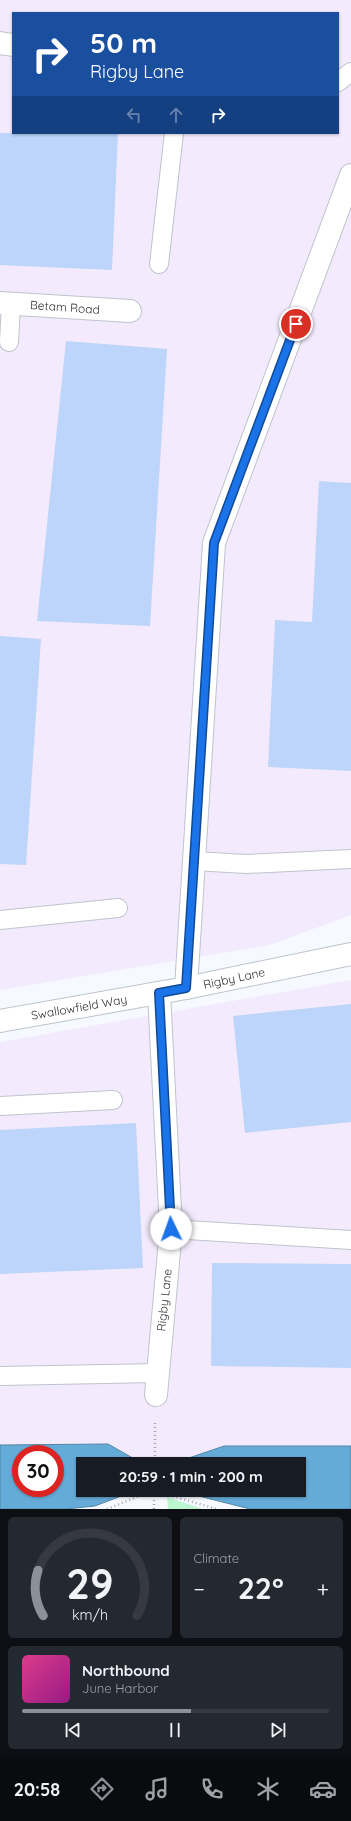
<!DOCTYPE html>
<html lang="en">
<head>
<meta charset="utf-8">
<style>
	body { margin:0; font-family:Quicksand,sans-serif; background:#242831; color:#f1f3f6; height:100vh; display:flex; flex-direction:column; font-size:15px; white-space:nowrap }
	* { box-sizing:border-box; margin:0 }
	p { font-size:13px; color:#9ea1a6 }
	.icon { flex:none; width:22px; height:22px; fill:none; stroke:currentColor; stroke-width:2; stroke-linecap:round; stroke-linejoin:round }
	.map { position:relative; height:1509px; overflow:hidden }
	.sheet { display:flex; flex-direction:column; gap:8px; padding:8px; background:#0d0f14; flex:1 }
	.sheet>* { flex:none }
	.top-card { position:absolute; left:12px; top:12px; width:327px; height:122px; border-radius:0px; box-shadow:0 1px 3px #0004; background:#1a4fa0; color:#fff; overflow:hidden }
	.speed { position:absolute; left:12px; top:1445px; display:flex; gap:8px; font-size:20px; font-weight:700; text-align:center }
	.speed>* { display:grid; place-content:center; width:52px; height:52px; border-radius:50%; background:#171b24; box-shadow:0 1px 3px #0004; line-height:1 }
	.speed .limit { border:6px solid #d22; background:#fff; color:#111 }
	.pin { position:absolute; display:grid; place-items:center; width:34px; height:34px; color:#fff; margin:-17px; border:2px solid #fff; border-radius:50%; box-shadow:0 1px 4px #0007 }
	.me { position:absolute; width:44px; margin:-22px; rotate:357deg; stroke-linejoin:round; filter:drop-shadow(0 0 3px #0008) }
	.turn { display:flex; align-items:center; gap:14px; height:84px; padding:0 12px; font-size:18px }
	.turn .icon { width:52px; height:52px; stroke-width:2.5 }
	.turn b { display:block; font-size:28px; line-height:34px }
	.lanes { display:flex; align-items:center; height:38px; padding:0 12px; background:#0003; justify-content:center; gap:20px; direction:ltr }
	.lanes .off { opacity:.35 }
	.big { font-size:30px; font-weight:700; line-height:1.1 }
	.sheet .tile { flex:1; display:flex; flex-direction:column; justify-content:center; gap:6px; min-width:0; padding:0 14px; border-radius:6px; background:#242831 }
	.sheet .dial { align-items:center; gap:0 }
	.dial svg { height:104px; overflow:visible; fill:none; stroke:#363941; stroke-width:7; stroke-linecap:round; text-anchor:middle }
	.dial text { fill:#f1f3f6; stroke:none }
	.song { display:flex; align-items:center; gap:12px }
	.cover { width:48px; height:48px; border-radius:6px; background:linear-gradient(135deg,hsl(330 70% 55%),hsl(310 70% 35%)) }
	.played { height:4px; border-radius:2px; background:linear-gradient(90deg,#8c9099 55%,#363941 55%) }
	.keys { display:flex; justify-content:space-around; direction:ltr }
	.heat { display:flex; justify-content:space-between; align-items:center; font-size:22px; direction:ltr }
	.sheet .tiles { flex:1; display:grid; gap:8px; grid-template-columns:1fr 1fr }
	.tile:last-child { grid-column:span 2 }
	.trip { position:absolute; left:76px; top:1457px; width:230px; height:40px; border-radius:0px; background:#171b24; box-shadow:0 1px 3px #0004; font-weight:700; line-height:40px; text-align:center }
	.tab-bar { display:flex; height:64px; justify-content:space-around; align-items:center; background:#090b0e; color:#9ea1a6 }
	.tab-bar .icon { width:28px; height:28px }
	.tab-bar .selected { color:#8c9099 }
	.tab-bar b { font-size:18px; color:#f1f3f6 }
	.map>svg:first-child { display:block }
	.industrial { fill:#f3ebfd; fill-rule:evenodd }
	.green { fill:#bcf5cf }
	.water { fill:#65abd7; stroke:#5486a6; fill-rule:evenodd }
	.building { fill:#bdd5fa }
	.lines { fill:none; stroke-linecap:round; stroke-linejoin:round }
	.lane-casing { stroke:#bec4cc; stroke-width:20 }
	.street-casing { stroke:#bec4cc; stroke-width:24 }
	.path { stroke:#a6a8ae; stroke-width:2.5; stroke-dasharray:1 3; stroke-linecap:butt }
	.lane { stroke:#fff; stroke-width:18 }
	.street { stroke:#fff; stroke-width:22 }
	.path-bridge { stroke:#a6a8ae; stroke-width:2.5; stroke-dasharray:1 3; stroke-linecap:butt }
	.route-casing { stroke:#114b97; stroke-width:10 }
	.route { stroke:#1a73e8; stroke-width:7 }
	.labels { text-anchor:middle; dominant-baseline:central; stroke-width:3; stroke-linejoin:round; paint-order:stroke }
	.street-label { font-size:12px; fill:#2e3034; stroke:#fff }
</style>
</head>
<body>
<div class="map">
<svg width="351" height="1509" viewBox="0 0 351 1509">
	<rect width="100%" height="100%" fill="#f6f9ff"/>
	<!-- industrial -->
	<g class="industrial">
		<path d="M0 0H351V915L270 945 0 990ZM13 13H338V133H13Z"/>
		<path d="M351 980V1446H224L183 1460 138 1461 108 1444 0 1445V1042Z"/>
	</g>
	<!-- green -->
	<path class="green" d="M167 1497 203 1509H168Z"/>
	<!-- water -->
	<path class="water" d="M108 1444 138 1461 183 1460 224 1446H351V1509H250L175 1490H299V1464H83V1490H137L95 1506 66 1509H0V1445ZM21 1454H55V1488H21Z"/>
	<!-- building -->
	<g class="building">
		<path d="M0 133H118L112 270 0 265Z"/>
		<path d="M66 341 167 349 150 626 37 621Z"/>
		<path d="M319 481 351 483V771L268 767 275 620 312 622Z"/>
		<path d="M0 636 41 639 26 865 0 864Z"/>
		<path d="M351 1004V1122L245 1133 233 1016Z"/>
		<path d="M136 1123 143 1268 0 1274V1130Z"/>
		<path d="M212 1263 351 1264V1368L211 1366Z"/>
	</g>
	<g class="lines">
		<defs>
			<g id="lane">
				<path d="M338 82 351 72"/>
				<path d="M159 264 174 133"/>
				<path d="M9 342 11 303"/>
				<path d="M194 861 246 864 351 859"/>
				<path d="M0 920 118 908"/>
				<path d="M0 1106 113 1100"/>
				<path d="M171 1229 351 1240"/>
				<path d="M0 1376 157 1373"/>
			</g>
			<g id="street">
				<path d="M0 43 13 45"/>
				<path d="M0 303 130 311"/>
				<path d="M186 988 214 543 351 175"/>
				<path d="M0 1021 186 988 351 954"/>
				<path d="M156 1395 171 1229 159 993"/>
			</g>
		</defs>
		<!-- lane casing -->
		<use href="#lane" class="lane-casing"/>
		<!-- street casing -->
		<use href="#street" class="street-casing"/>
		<!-- path -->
		<g class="path">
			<path d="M155 1464V1423"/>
			<path d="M165 1494 217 1509"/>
			<path d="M107 1509 144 1494"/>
		</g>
		<!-- lane -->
		<use href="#lane" class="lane"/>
		<!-- street -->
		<use href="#street" class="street"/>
		<!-- path-bridge -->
		<path class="path-bridge" d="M154 1509V1490"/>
	</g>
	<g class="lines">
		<defs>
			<path id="route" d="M171 1229 159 993 186 988 214 543 296 324"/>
		</defs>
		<!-- route casing -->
		<use href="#route" class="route-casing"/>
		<!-- route -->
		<use href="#route" class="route"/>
	</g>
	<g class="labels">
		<!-- street labels -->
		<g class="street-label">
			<text transform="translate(65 307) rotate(4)">Betam Road</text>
			<text transform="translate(234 978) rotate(-12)">Rigby Lane</text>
			<text transform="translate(79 1007) rotate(-10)">Swallowfield Way</text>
			<text transform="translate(164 1300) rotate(-84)">Rigby Lane</text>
		</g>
	</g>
</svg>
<div class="speed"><div class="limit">30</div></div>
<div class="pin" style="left:296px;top:324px;background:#d93025"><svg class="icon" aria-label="arrive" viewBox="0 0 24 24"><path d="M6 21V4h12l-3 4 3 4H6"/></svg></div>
<svg class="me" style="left:171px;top:1229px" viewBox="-20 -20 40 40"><circle r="19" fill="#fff"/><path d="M0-13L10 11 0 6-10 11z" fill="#1a73e8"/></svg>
<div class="trip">20:59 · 1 min · 200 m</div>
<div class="top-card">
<div class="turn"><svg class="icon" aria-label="right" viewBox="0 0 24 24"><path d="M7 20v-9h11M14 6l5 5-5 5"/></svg><div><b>50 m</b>Rigby Lane</div></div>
<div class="lanes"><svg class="icon off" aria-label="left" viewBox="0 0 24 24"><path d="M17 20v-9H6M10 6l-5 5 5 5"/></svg><svg class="icon off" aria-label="ahead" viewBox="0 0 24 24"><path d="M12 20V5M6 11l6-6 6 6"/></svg><svg class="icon" aria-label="right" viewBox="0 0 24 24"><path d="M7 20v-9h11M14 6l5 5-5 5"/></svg></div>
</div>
</div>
<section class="sheet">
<div class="tiles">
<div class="tile dial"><svg viewBox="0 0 100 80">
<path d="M14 69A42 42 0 1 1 86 69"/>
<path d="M14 69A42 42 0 0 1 10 34" stroke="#8c9099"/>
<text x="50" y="56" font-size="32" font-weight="700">29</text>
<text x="50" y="72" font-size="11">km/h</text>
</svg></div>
<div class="tile"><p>Climate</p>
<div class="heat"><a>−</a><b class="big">22°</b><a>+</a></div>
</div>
<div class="tile">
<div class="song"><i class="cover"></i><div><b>Northbound</b><p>June Harbor</p></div></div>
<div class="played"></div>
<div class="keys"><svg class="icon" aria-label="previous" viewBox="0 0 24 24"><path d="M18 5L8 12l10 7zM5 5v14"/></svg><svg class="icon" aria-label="pause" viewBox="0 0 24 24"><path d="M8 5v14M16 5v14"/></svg><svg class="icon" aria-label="next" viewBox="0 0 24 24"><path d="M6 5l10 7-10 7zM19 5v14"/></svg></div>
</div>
</div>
</section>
<nav class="tab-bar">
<b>20:58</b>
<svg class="icon selected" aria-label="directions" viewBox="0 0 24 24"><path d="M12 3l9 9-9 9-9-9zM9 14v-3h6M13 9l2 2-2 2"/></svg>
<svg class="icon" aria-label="music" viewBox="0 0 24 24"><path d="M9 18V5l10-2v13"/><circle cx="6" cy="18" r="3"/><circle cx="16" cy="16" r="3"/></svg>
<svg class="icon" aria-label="phone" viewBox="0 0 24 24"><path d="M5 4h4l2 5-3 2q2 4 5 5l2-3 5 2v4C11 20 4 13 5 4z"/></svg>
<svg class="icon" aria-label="climate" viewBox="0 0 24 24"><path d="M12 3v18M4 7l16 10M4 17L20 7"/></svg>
<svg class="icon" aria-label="car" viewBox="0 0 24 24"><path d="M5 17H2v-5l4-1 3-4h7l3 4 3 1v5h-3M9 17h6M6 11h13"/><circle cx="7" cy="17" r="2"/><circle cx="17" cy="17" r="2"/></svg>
</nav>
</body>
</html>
